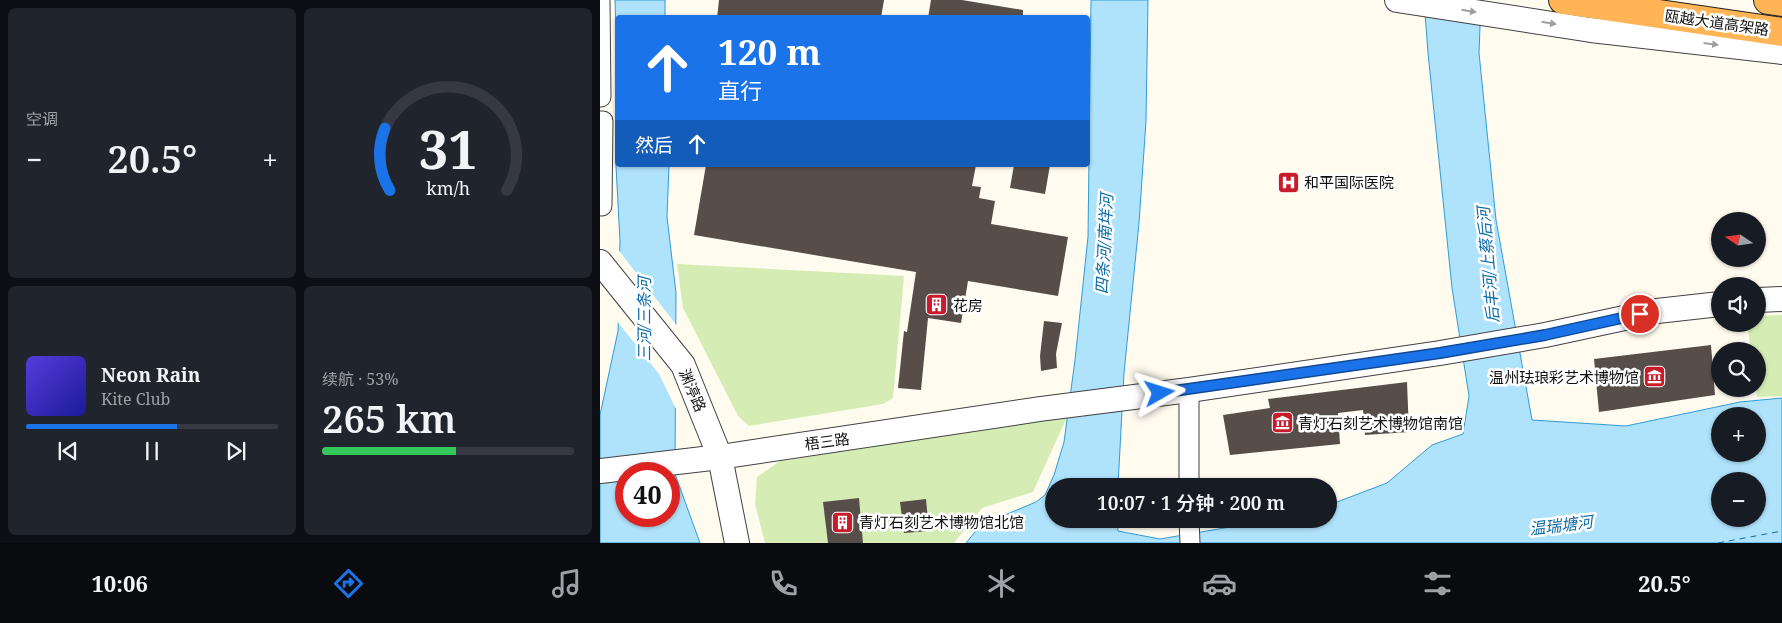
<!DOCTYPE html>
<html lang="zh">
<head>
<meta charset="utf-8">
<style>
	body { margin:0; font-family:"Noto Serif","Noto Sans SC",serif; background:#20242c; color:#f1f3f6; height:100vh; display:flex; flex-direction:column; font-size:19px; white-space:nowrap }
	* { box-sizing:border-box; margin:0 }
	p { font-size:16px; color:#9ea1a6 }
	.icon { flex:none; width:28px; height:28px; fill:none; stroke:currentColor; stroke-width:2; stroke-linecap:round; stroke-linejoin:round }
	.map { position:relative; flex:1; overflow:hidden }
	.sheet { display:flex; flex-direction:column; gap:8px; padding:8px; background:#0d0f14; width:600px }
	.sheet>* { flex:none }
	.guide { position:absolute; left:15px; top:15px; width:475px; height:152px; border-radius:5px; box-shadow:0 1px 4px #0004; background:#1a73e8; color:#fff; overflow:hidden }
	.needle { width:32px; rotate:283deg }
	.fabs { position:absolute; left:1111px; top:212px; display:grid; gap:10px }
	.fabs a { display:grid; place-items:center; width:55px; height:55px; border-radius:50%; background:#171b24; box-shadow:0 1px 4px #0004; font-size:25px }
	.speed { position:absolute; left:15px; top:462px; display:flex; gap:10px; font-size:25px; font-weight:700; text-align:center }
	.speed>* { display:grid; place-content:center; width:65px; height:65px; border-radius:50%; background:#171b24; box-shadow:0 1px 4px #0004; line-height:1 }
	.speed .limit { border:8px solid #d22; background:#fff; color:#111 }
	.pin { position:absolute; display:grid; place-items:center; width:42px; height:42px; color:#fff; margin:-21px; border:2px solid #fff; border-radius:50%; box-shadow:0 1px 5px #0007 }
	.me { position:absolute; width:55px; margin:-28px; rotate:84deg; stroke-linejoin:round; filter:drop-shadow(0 0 4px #0008) }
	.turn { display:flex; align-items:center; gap:18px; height:105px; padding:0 20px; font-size:22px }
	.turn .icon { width:65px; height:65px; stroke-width:2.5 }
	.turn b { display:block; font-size:35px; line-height:42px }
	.then { display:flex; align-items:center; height:48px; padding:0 20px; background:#0003; gap:10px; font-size:19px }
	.big { font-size:38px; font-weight:600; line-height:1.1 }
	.sheet .widget { flex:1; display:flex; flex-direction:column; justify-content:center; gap:8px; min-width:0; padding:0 18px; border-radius:8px; background:#20242c }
	.sheet .dial { align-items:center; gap:0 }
	.dial svg { height:130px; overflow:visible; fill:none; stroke:#363941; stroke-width:7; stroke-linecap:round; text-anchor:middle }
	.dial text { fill:#f1f3f6; stroke:none }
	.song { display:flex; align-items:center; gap:15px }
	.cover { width:60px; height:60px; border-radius:8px; background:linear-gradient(135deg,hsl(250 70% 55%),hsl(240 70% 35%)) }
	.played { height:5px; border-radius:2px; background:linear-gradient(90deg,#1a73e8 60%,#363941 60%) }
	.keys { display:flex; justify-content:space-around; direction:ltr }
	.heat { display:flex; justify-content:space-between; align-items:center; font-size:28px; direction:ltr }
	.charge { height:8px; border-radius:4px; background:linear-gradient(90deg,#34c759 53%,#363941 0) }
	.sheet .tiles { flex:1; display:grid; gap:8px; grid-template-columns:repeat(2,1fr) }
	.trip { position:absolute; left:445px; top:478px; width:292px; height:50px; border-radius:25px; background:#171b24; box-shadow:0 1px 4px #0004; font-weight:600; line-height:50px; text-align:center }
	.tab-bar { display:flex; height:80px; justify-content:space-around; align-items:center; background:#090b0e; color:#9ea1a6 }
	.tab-bar .icon { width:35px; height:35px }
	.tab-bar .on { color:#1a73e8 }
	.tab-bar b { font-size:22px; color:#f1f3f6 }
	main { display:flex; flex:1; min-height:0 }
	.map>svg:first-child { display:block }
	.green { fill:#d5edb5 }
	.water { fill:#afe2fb; stroke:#319cd7; fill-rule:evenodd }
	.pier { fill:#fffbef }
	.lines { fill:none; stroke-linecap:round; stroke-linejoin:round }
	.ferry { stroke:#0d6caa; stroke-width:1; stroke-dasharray:6 5; stroke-linecap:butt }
	.building { fill:#584e49 }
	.minor-casing { stroke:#414141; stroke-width:21 }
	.tertiary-casing { stroke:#414141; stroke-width:26 }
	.trunk-casing { stroke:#1f1f1f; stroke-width:30 }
	.minor { stroke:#fff; stroke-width:19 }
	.tertiary { stroke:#fff; stroke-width:24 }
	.trunk { stroke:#ffb456; stroke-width:28 }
	.oneway { fill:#9f9f9f }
	.route-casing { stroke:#114b97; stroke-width:12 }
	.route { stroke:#1a73e8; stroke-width:9 }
	.labels { text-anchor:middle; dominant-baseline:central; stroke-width:5; stroke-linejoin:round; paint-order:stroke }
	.street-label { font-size:15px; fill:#0e0e0e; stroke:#fff }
	.poi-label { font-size:15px; fill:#0e0e0e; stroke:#fff; text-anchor:start }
	.water-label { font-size:16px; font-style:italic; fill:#0d6caa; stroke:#fff }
</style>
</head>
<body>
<main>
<section class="sheet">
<div class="tiles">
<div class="widget"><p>空调</p>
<div class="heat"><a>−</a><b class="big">20.5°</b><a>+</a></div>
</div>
<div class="widget dial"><svg viewBox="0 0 100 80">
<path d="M14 69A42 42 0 1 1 86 69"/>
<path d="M14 69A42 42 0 0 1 11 31" stroke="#1a73e8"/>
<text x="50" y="56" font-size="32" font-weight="700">31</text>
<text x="50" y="72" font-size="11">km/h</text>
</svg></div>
<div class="widget">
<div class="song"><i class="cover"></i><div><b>Neon Rain</b><p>Kite Club</p></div></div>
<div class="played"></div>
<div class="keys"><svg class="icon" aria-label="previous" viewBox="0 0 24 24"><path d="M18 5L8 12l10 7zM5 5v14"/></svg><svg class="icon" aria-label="pause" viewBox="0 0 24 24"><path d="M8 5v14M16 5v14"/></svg><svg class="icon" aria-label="next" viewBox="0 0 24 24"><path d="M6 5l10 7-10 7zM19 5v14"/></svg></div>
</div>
<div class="widget"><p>续航 · 53%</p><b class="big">265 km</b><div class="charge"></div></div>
</div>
</section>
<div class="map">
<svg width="1182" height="543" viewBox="0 0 1182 543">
	<rect width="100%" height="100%" fill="#fffbef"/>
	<!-- green -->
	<g class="green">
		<path d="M77 264 304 276 293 398 283 404 149 426 138 416 83 308Z"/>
		<path d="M1182 315V396L1157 397 1156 389H1158V351H1151L1147 324H1158V316Z"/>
		<path d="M467 417 433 492 382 508 354 543H165L155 504 157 477 180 461Z"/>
	</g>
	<!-- water -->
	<g class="water">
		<path d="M15 0H65V17L18 18 17 63Z"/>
		<path d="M491 0H548L546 121 539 223 524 373 518 486H454V519H517L518 531 560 539 677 519H729V505L787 483 832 445 863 434 869 396 852 288 828 53 824 0H881L879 53 896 220 932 420 1026 426 1140 402 1182 398V543H366L375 532 388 522 436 502 445 495 454 475 464 442 475 360 488 237ZM1120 416H1158V454H1120ZM1120 481H1158V519H1120Z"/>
		<path d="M17 122 18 165H69L67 217 76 293 75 474 100 543H0V415L18 331 20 241 16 166ZM26 474H69V516H26Z"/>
	</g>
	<!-- pier -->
	<path class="pier" d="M17 248 78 327 77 411 59 374 16 320Z"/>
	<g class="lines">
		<!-- ferry -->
		<path class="ferry" d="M1118 543 1182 531"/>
	</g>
	<!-- building -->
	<g class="building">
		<path d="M119 0H284L281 18H117Z"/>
		<path d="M331 0H362L423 10V18H328Z"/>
		<path d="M106 165H376L372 186 381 187 379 198 395 201 391 224 468 237 458 296 368 281 361 323 328 318 321 390 298 388 304 331 307 332 316 272 94 235Z"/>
		<path d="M414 165H450L445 194 410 188Z"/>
		<path d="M444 321 462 323 456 354 457 368 441 371 440 356Z"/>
		<path d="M1111 345 1115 395 999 412 994 359Z"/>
		<path d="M807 382 809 432 765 435 763 410 738 413 740 444 630 455 623 415 670 408 668 399Z"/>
		<path d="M259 498 263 543H228L223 502Z"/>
		<path d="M326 499 329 531 304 533 300 502Z"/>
	</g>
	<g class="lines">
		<defs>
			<g id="minor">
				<path d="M0 0 1 97"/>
				<path d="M0 121H3L2 206 0 205"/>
				<path d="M589 390V486"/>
				<path d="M589 519 590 543"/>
			</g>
			<g id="tertiary">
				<path d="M797 0 991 30 1182 52"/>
				<path d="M0 262 83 365 120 457 137 543"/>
				<path d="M1158 300 1182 299"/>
				<path d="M0 471 120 457 440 409 589 390 840 353 945 335 1057 311 1120 304"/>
			</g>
			<g id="trunk">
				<path d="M963 0 1182 32"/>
				<path d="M1168 0 1182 2"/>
			</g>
		</defs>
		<!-- minor casing -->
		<use href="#minor" class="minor-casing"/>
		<!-- tertiary casing -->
		<use href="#tertiary" class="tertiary-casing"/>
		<!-- trunk casing -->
		<use href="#trunk" class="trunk-casing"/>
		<!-- minor -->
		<use href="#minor" class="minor"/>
		<!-- tertiary -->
		<use href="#tertiary" class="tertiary"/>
		<!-- trunk -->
		<use href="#trunk" class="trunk"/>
	</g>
	<!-- one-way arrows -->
	<defs><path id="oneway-solid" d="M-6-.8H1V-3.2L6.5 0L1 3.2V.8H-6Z" transform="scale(1.25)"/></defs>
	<g class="oneway">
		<use href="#oneway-solid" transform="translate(869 11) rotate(9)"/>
		<use href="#oneway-solid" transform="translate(949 23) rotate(9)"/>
		<use href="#oneway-solid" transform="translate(1111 44) rotate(7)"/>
	</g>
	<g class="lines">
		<defs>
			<path id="route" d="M560 393 840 353 945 335 1040 314"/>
		</defs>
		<!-- route casing -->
		<use href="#route" class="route-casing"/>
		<!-- route -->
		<use href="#route" class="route"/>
	</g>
	<!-- icons -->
	<defs>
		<symbol id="hospital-square" viewBox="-11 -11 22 22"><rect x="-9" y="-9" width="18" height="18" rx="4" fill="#c91b2b" stroke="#fff"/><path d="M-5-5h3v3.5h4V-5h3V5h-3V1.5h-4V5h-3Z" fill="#fff"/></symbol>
		<symbol id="building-square" viewBox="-11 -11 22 22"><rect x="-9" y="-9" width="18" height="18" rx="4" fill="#c91b2b" stroke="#fff"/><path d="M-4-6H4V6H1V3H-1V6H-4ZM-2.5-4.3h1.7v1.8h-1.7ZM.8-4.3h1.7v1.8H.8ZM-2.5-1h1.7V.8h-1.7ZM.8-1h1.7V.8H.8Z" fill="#fff"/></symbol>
		<symbol id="museum-square" viewBox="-11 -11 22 22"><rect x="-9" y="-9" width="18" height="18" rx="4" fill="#c91b2b" stroke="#fff"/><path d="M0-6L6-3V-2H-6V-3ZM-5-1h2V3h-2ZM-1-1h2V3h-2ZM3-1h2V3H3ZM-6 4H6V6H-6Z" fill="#fff"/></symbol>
	</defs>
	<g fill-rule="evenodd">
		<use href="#hospital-square" x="676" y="170" width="25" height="25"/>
		<use href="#building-square" x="324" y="292" width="25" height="25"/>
		<use href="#museum-square" x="1042" y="364" width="25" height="25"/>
		<use href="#museum-square" x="670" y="410" width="25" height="25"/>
		<use href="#building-square" x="230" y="510" width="25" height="25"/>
	</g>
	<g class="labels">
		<!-- street labels -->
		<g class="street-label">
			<text transform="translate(1117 22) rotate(8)">瓯越大道高架路</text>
			<text transform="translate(93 390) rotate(67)">渊渟路</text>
			<text transform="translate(227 441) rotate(-8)">梧三路</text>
		</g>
		<!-- poi labels -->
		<g class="poi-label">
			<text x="704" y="182">和平国际医院</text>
			<text x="353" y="305">花房</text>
			<text x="1039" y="377" text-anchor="end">温州珐琅彩艺术博物馆</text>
			<text x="698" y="423">青灯石刻艺术博物馆南馆</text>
			<text x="259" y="522">青灯石刻艺术博物馆北馆</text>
		</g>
		<!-- water labels -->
		<g class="water-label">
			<text transform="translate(504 244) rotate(-87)">四条河/南垟河</text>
			<text transform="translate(888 265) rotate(-95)">后丰河/上蔡后河</text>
			<text transform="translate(44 319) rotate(-90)">三河/三条河</text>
			<text transform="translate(961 525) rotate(-7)">温瑞塘河</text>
		</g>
	</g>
</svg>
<div class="fabs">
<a><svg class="needle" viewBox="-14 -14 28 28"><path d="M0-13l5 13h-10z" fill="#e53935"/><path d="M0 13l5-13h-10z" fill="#9ea1a6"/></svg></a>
<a><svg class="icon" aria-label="sound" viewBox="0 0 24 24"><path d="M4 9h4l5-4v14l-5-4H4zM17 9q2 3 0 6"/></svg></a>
<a><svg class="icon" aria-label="search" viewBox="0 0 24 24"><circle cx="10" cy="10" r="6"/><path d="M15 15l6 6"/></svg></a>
<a>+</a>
<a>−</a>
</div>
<div class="speed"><div class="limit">40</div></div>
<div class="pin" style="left:1040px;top:314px;background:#d93025"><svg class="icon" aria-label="arrive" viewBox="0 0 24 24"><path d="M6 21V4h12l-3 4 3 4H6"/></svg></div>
<svg class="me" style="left:560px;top:393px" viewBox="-20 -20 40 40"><path d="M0-17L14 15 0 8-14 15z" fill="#1a73e8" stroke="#fff" stroke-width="4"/></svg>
<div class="trip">10:07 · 1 分钟 · 200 m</div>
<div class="guide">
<div class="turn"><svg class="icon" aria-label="ahead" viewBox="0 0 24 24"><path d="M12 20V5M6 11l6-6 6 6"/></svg><div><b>120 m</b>直行</div></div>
<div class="then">然后<svg class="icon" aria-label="ahead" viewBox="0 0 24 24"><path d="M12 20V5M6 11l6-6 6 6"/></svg></div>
</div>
</div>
</main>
<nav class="tab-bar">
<b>10:06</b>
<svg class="icon on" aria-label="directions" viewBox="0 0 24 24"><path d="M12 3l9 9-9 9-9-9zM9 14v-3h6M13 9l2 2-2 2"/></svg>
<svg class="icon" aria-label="music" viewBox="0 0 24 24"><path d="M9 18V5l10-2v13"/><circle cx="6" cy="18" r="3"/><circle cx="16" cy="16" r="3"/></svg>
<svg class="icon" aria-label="phone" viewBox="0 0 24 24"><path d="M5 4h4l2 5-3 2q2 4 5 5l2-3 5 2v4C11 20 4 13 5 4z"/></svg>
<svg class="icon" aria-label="climate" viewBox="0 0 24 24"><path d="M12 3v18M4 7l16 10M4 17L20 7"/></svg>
<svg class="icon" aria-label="car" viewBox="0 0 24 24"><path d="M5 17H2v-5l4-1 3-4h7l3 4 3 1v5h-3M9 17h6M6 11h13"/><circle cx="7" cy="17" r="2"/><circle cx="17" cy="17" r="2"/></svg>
<svg class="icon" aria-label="filters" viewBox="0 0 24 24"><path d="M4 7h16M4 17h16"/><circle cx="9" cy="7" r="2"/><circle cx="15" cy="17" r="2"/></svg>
<b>20.5°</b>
</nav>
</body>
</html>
